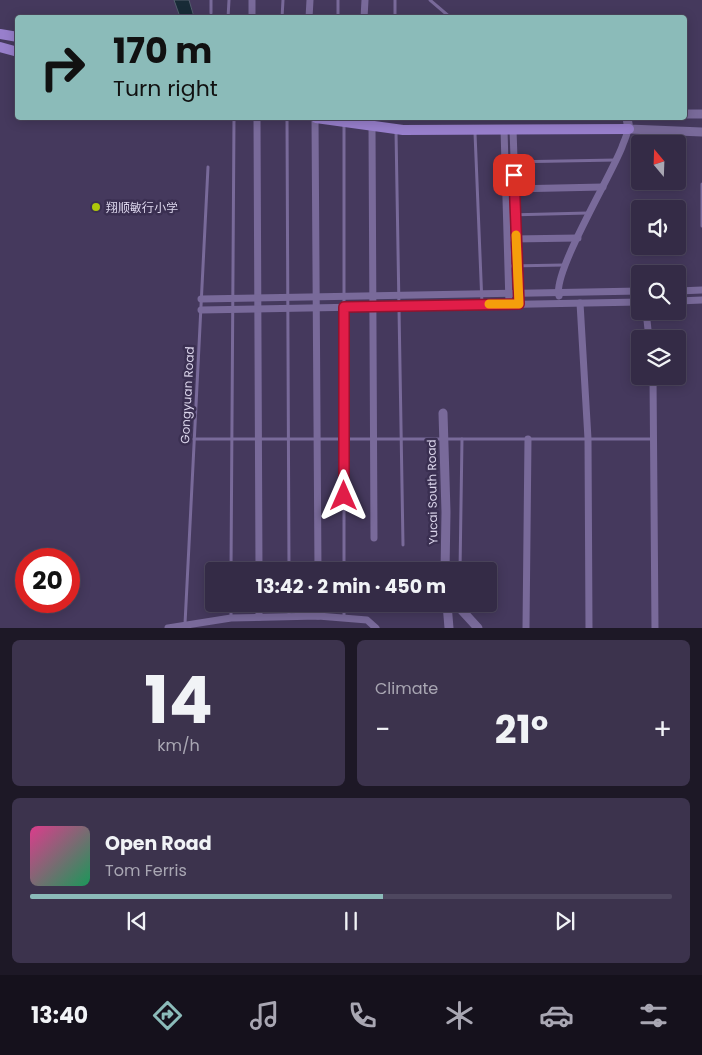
<!DOCTYPE html>
<html lang="en">
<head>
<meta charset="utf-8">
<style>
	body { margin:0; font-family:Poppins,"Noto Sans SC",sans-serif; background:#3c334d; color:#f1f3f6; height:100vh; display:flex; flex-direction:column; font-size:19px; white-space:nowrap }
	* { box-sizing:border-box; margin:0 }
	p { font-size:16px; color:#a9a7b3 }
	.icon { flex:none; width:28px; height:28px; fill:none; stroke:currentColor; stroke-width:2; stroke-linecap:round; stroke-linejoin:round }
	.map { position:relative; height:628px; overflow:hidden }
	.side { display:flex; flex-direction:column; gap:12px; padding:12px; background:#1d1826; flex:1 }
	.side>* { flex:none }
	.top-card { position:absolute; left:15px; top:15px; width:672px; height:105px; border-radius:5px; box-shadow:0 2px 12px #0003,0 0 0 1px #4e475f; background:#8bbbb9; color:#111; overflow:hidden }
	.needle { width:32px; rotate:341deg }
	.tools { position:absolute; left:631px; top:135px; display:grid; gap:10px }
	.tools a { display:grid; place-items:center; width:55px; height:55px; border-radius:5px; background:#342b46; box-shadow:0 2px 12px #0003,0 0 0 1px #4e475f; font-size:25px }
	.speed { position:absolute; left:15px; top:548px; display:flex; gap:10px; font-size:25px; font-weight:700; text-align:center }
	.speed>* { display:grid; place-content:center; width:65px; height:65px; border-radius:50%; background:#342b46; box-shadow:0 2px 12px #0003,0 0 0 1px #4e475f; line-height:1 }
	.speed .limit { border:8px solid #d22; background:#fff; color:#111 }
	.pin { position:absolute; display:grid; place-items:center; width:42px; height:42px; color:#fff; margin:-21px; border-radius:10px; box-shadow:0 2px 8px #0006 }
	.me { position:absolute; width:55px; margin:-28px; rotate:0deg; stroke-linejoin:round; filter:drop-shadow(0 0 4px #0008) }
	.turn { display:flex; align-items:center; gap:18px; height:105px; padding:0 15px; font-size:22px }
	.turn .icon { width:65px; height:65px; stroke-width:2.5 }
	.turn b { display:block; font-size:35px; line-height:42px }
	.big { font-size:38px; font-weight:700; line-height:1.1 }
	.side .tile { flex:1; display:flex; flex-direction:column; justify-content:center; gap:8px; min-width:0; padding:0 18px; border-radius:8px; background:#3c334d }
	.side .dial { align-items:center; gap:0 }
	.dial b { font-size:65px; line-height:1 }
	.song { display:flex; align-items:center; gap:15px }
	.cover { width:60px; height:60px; border-radius:8px; background:linear-gradient(135deg,hsl(330 70% 55%),hsl(150 70% 35%)) }
	.played { height:5px; border-radius:2px; background:linear-gradient(90deg,#8bbbb9 55%,#4e475f 55%) }
	.keys { display:flex; justify-content:space-around; direction:ltr }
	.heat { display:flex; justify-content:space-between; align-items:center; font-size:28px; direction:ltr }
	.side .tiles { flex:1; display:grid; gap:12px; grid-template-columns:1fr 1fr }
	.tile:last-child { grid-column:span 2 }
	.trip { position:absolute; left:205px; top:562px; width:292px; height:50px; border-radius:5px; background:#342b46; box-shadow:0 2px 12px #0003,0 0 0 1px #4e475f; font-weight:700; line-height:50px; text-align:center }
	.dock { display:flex; height:80px; justify-content:space-around; align-items:center; background:#15111c; color:#a9a7b3 }
	.dock .icon { width:35px; height:35px }
	.dock .active { color:#8bbbb9 }
	.dock b { font-size:22px; color:#f1f3f6 }
	.map>svg:first-child { display:block }
	.water { fill:#182b37; stroke:#535e6d }
	.lines { fill:none; stroke-linecap:round; stroke-linejoin:round }
	.service { stroke:#796a9a; stroke-width:3 }
	.minor { stroke:#796a9a; stroke-width:7 }
	.tertiary { stroke:#796a9a; stroke-width:9 }
	.secondary { stroke:#987fcc; stroke-width:10 }
	.route-casing { stroke:#92132f; stroke-width:12 }
	.route { stroke:#e11d48; stroke-width:9 }
	.slow { stroke:#f59e0b; stroke-width:9 }
	.poi-dot { fill:#aec60a; stroke:#3a2f51; stroke-width:2 }
	.labels { text-anchor:middle; dominant-baseline:central; stroke-width:5; stroke-linejoin:round; paint-order:stroke }
	.poi-label { font-size:12px; fill:#dcd6ec; stroke:#3a2f51; text-anchor:start }
	.street-label { font-size:12px; fill:#dcd6ec; stroke:#3a2f51 }
</style>
</head>
<body>
<div class="map">
<svg width="702" height="628" viewBox="0 0 702 628">
	<rect width="100%" height="100%" fill="#45395d"/>
	<!-- water -->
	<path class="water" d="M174 0H189L194 17H180Z"/>
	<g class="lines">
		<!-- service -->
		<g class="service">
			<path d="M430 0 451 18"/>
			<path d="M211 13V0"/>
			<path d="M228 18 229 0"/>
			<path d="M282 18 283 0"/>
			<path d="M338 18V0"/>
			<path d="M395 18V0"/>
			<path d="M287 118 289 571"/>
			<path d="M344 124V571"/>
			<path d="M396 131 403 545"/>
			<path d="M475 133 482 304"/>
			<path d="M505 162 616 160"/>
			<path d="M702 184V226"/>
			<path d="M507 215 588 213"/>
			<path d="M509 266 564 265"/>
			<path d="M194 439H653"/>
			<path d="M231 571 234 118"/>
			<path d="M460 571 462 439"/>
			<path d="M289 604V616"/>
			<path d="M344 604V617"/>
			<path d="M231 618V604"/>
			<path d="M185 624 208 167"/>
		</g>
		<!-- minor -->
		<g class="minor">
			<path d="M252 18V0"/>
			<path d="M309 18 310 0"/>
			<path d="M364 18 365 0"/>
			<path d="M257 118 259 571"/>
			<path d="M315 118 318 571"/>
			<path d="M372 126 374 538"/>
			<path d="M504 129 509 304"/>
			<path d="M513 129 519 304"/>
			<path d="M511 189 603 187"/>
			<path d="M513 239 578 238"/>
			<path d="M678 291 702 290"/>
			<path d="M559 296C552 273 611 176 622 147 624 140 629 133 628 125"/>
			<path d="M201 299 640 291"/>
			<path d="M678 301 702 300"/>
			<path d="M580 303 588 439 589 628"/>
			<path d="M201 310 640 302"/>
			<path d="M646 311 649 339"/>
			<path d="M653 376 655 628"/>
			<path d="M259 604V617"/>
			<path d="M318 604V616"/>
			<path d="M168 628 231 618 318 616 367 620 376 628"/>
			<path d="M526 628 528 439"/>
		</g>
		<!-- tertiary -->
		<g class="tertiary">
			<path d="M685 114H702"/>
			<path d="M627 118 629 129 702 132"/>
			<path d="M443 413 446 512 445 571"/>
			<path d="M447 604 449 628"/>
			<path d="M456 604 478 628"/>
		</g>
		<!-- secondary -->
		<g class="secondary">
			<path d="M0 34 18 37"/>
			<path d="M0 47 18 52"/>
			<path d="M316 118 403 130 629 129"/>
		</g>
	</g>
	<g class="lines">
		<defs>
			<path id="route" d="M344 496V307L519 304 514 175"/>
		</defs>
		<!-- route casing -->
		<use href="#route" class="route-casing"/>
		<!-- route -->
		<use href="#route" class="route"/>
		<!-- slow -->
		<path class="slow" d="M489 304H519L516 235"/>
	</g>
	<!-- markers -->
	<circle class="poi-dot" cx="96" cy="207" r="5"/>
	<g class="labels">
		<!-- poi labels -->
		<g class="poi-label">
			<text x="106" y="207">翔顺敏行小学</text>
		</g>
		<!-- street labels -->
		<g class="street-label">
			<text transform="translate(187 395) rotate(-87)">Gongyuan Road</text>
			<text transform="translate(432 492) rotate(-91)">Yucai South Road</text>
		</g>
	</g>
</svg>
<div class="tools">
<a><svg class="needle" viewBox="-14 -14 28 28"><path d="M0-13l5 13h-10z" fill="#e53935"/><path d="M0 13l5-13h-10z" fill="#a9a7b3"/></svg></a>
<a><svg class="icon" aria-label="sound" viewBox="0 0 24 24"><path d="M4 9h4l5-4v14l-5-4H4zM17 9q2 3 0 6"/></svg></a>
<a><svg class="icon" aria-label="search" viewBox="0 0 24 24"><circle cx="10" cy="10" r="6"/><path d="M15 15l6 6"/></svg></a>
<a><svg class="icon" aria-label="layers" viewBox="0 0 24 24"><path d="M12 4l9 5-9 5-9-5zM3 14l9 5 9-5"/></svg></a>
</div>
<div class="speed"><div class="limit">20</div></div>
<div class="pin" style="left:514px;top:175px;background:#d93025"><svg class="icon" aria-label="arrive" viewBox="0 0 24 24"><path d="M6 21V4h12l-3 4 3 4H6"/></svg></div>
<svg class="me" style="left:344px;top:496px" viewBox="-20 -20 40 40"><path d="M0-17L14 15 0 8-14 15z" fill="#e11d48" stroke="#fff" stroke-width="4"/></svg>
<div class="trip">13:42 · 2 min · 450 m</div>
<div class="top-card">
<div class="turn"><svg class="icon" aria-label="right" viewBox="0 0 24 24"><path d="M7 20v-9h11M14 6l5 5-5 5"/></svg><div><b>170 m</b>Turn right</div></div>
</div>
</div>
<section class="side">
<div class="tiles">
<div class="tile dial"><b>14</b><p>km/h</p></div>
<div class="tile"><p>Climate</p>
<div class="heat"><a>−</a><b class="big">21°</b><a>+</a></div>
</div>
<div class="tile">
<div class="song"><i class="cover"></i><div><b>Open Road</b><p>Tom Ferris</p></div></div>
<div class="played"></div>
<div class="keys"><svg class="icon" aria-label="previous" viewBox="0 0 24 24"><path d="M18 5L8 12l10 7zM5 5v14"/></svg><svg class="icon" aria-label="pause" viewBox="0 0 24 24"><path d="M8 5v14M16 5v14"/></svg><svg class="icon" aria-label="next" viewBox="0 0 24 24"><path d="M6 5l10 7-10 7zM19 5v14"/></svg></div>
</div>
</div>
</section>
<nav class="dock">
<b>13:40</b>
<svg class="icon active" aria-label="directions" viewBox="0 0 24 24"><path d="M12 3l9 9-9 9-9-9zM9 14v-3h6M13 9l2 2-2 2"/></svg>
<svg class="icon" aria-label="music" viewBox="0 0 24 24"><path d="M9 18V5l10-2v13"/><circle cx="6" cy="18" r="3"/><circle cx="16" cy="16" r="3"/></svg>
<svg class="icon" aria-label="phone" viewBox="0 0 24 24"><path d="M5 4h4l2 5-3 2q2 4 5 5l2-3 5 2v4C11 20 4 13 5 4z"/></svg>
<svg class="icon" aria-label="climate" viewBox="0 0 24 24"><path d="M12 3v18M4 7l16 10M4 17L20 7"/></svg>
<svg class="icon" aria-label="car" viewBox="0 0 24 24"><path d="M5 17H2v-5l4-1 3-4h7l3 4 3 1v5h-3M9 17h6M6 11h13"/><circle cx="7" cy="17" r="2"/><circle cx="17" cy="17" r="2"/></svg>
<svg class="icon" aria-label="filters" viewBox="0 0 24 24"><path d="M4 7h16M4 17h16"/><circle cx="9" cy="7" r="2"/><circle cx="15" cy="17" r="2"/></svg>
</nav>
</body>
</html>
